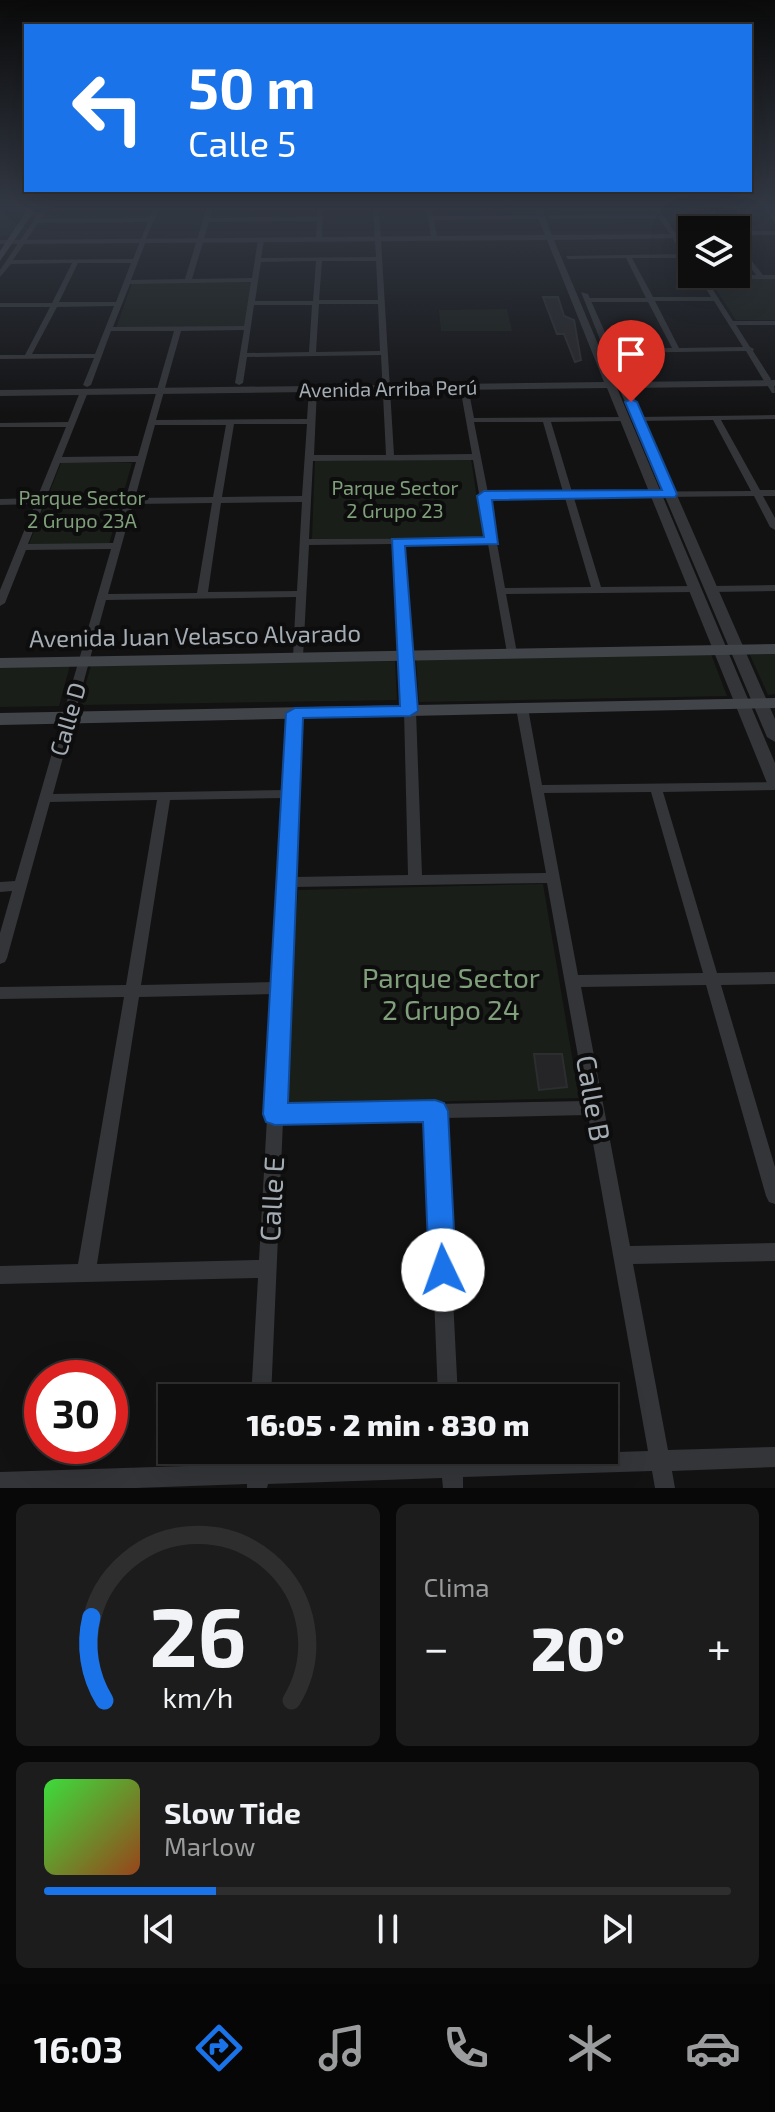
<!DOCTYPE html>
<html lang="es">
<head>
<meta charset="utf-8">
<style>
	body { margin:0; font-family:"Exo 2",sans-serif; background:#1c1c1c; color:#f1f3f6; height:100vh; display:flex; flex-direction:column; font-size:30px; white-space:nowrap }
	* { box-sizing:border-box; margin:0 }
	p { font-size:26px; color:#9b9c9e }
	.icon { flex:none; width:44px; height:44px; fill:none; stroke:currentColor; stroke-width:2; stroke-linecap:round; stroke-linejoin:round }
	.map { position:relative; height:1488px; overflow:hidden }
	.sheet { display:flex; flex-direction:column; gap:16px; padding:16px; background:#080808; flex:1 }
	.sheet>* { flex:none }
	.hud { position:absolute; left:24px; top:24px; width:728px; height:168px; border-radius:0px; box-shadow:0 8px 32px #0002,0 0 0 2px #2e2e2e; background:#1a73e8; color:#fff; overflow:hidden }
	.fabs { position:absolute; left:678px; top:216px; display:grid; gap:16px }
	.fabs a { display:grid; place-items:center; width:72px; height:72px; border-radius:0px; background:#0e0e0e; box-shadow:0 8px 32px #0002,0 0 0 2px #2e2e2e; font-size:40px }
	.speed { position:absolute; left:24px; top:1360px; display:flex; gap:16px; font-size:40px; font-weight:700; text-align:center }
	.speed>* { display:grid; place-content:center; width:104px; height:104px; border-radius:50%; background:#0e0e0e; box-shadow:0 8px 32px #0002,0 0 0 2px #2e2e2e; line-height:1 }
	.speed .limit { border:12px solid #d22; background:#fff; color:#111 }
	.pin { position:absolute; display:grid; place-items:center; width:68px; height:68px; color:#fff; margin:-82px -34px; border-radius:50% 50% 50% 0; rotate:-45deg; box-shadow:0 0 8px #0007 }
	.pin .icon { rotate:45deg }
	.me { position:absolute; width:88px; margin:-44px; rotate:357deg; stroke-linejoin:round; filter:drop-shadow(0 0 6px #0008) }
	.turn { display:flex; align-items:center; gap:28px; height:168px; padding:0 32px; font-size:36px }
	.turn .icon { width:104px; height:104px; stroke-width:2.5 }
	.turn b { display:block; font-size:56px; line-height:68px }
	.big { font-size:60px; font-weight:800; line-height:1.1 }
	.sheet .card { flex:1; display:flex; flex-direction:column; justify-content:center; gap:12px; min-width:0; padding:0 28px; border-radius:12px; background:#1c1c1c }
	.sheet .dial { align-items:center; gap:0 }
	.dial svg { height:208px; overflow:visible; fill:none; stroke:#2e2e2e; stroke-width:7; stroke-linecap:round; text-anchor:middle }
	.dial text { fill:#f1f3f6; stroke:none }
	.song { display:flex; align-items:center; gap:24px }
	.cover { width:96px; height:96px; border-radius:12px; background:linear-gradient(135deg,hsl(120 70% 55%),hsl(20 70% 35%)) }
	.played { height:8px; border-radius:4px; background:linear-gradient(90deg,#1a73e8 25%,#2e2e2e 25%) }
	.keys { display:flex; justify-content:space-around; direction:ltr }
	.heat { display:flex; justify-content:space-between; align-items:center; font-size:44px; direction:ltr }
	.sheet .tiles { flex:1; display:grid; gap:16px; grid-template-columns:1fr 1fr }
	.card:last-child { grid-column:span 2 }
	.trip { position:absolute; left:158px; top:1384px; width:460px; height:80px; border-radius:0px; background:#0e0e0e; box-shadow:0 8px 32px #0002,0 0 0 2px #2e2e2e; font-weight:800; line-height:80px; text-align:center }
	.dock { display:flex; height:128px; justify-content:space-around; align-items:center; background:#060606; color:#9b9c9e }
	.dock .icon { width:56px; height:56px }
	.dock .current { color:#1a73e8 }
	.dock b { font-size:36px; color:#f1f3f6 }
	.map>svg:first-child { display:block }
	.green { fill:#191e18 }
	.building { fill:#252527; stroke:#2c2d2f; stroke-width:2 }
	.lines { fill:none; stroke-linecap:round; stroke-linejoin:round }
	.minor { fill:#333538; fill-rule:evenodd }
	.tertiary { fill:#333538; fill-rule:evenodd }
	.secondary { fill:#414448; fill-rule:evenodd }
	.route { fill:#1a73e8; stroke:#114b97; stroke-width:2 }
	.labels { text-anchor:middle; dominant-baseline:central; stroke-width:8; stroke-linejoin:round; paint-order:stroke }
	.far-street-label { font-size:20px; fill:#a4acb4; stroke:#0d0d0e }
	.far-park-label { font-size:20px; fill:#809f7b; stroke:#0d0d0e }
	.street-label { font-size:24px; fill:#a4acb4; stroke:#0d0d0e }
	.near-park-label { font-size:28px; fill:#809f7b; stroke:#0d0d0e }
	.near-street-label { font-size:28px; fill:#a4acb4; stroke:#0d0d0e }
</style>
</head>
<body>
<div class="map">
<svg width="775" height="1488" viewBox="0 0 775 1488">
	<rect width="100%" height="100%" fill="#121213"/>
	<!-- green -->
	<g class="green">
		<path d="M0 207H30L11 236H0Z"/>
		<path d="M775 278V320H736L709 279Z"/>
		<path d="M252 282 244 327 116 328 132 283Z"/>
		<path d="M507 309 512 331H441L439 310Z"/>
		<path d="M471 459 483 537 312 539 315 461Z"/>
		<path d="M61 463H132L109 544H29Z"/>
		<path d="M711 654 727 696 419 702 416 659Z"/>
		<path d="M775 654V694L768 695 750 655Z"/>
		<path d="M395 661 397 700 80 705 91 665Z"/>
		<path d="M70 665 59 706 0 707V667Z"/>
		<path d="M543 884 579 1098 284 1105 298 890Z"/>
	</g>
	<!-- building -->
	<g class="building">
		<path d="M543 297H558L564 316 574 320 581 360 575 362 564 334H557Z"/>
		<path d="M534 1054H562L567 1087 539 1090Z"/>
	</g>
	<g class="lines">
		<!-- minor -->
		<g class="minor">
			<path d="M43 207H49L41 219 149 218 154 207H160L145 240 146 241 131 280 185 279 207 207H213L210 218 317 217V207H323L322 237 319 239 316 237 317 221 209 222 192 279 252 278 258 240 261 238 264 240 261 258 376 257 373 207H379L394 455 472 454 460 387 464 385 468 387 474 418 628 417 629 419 625 421 551 422 572 492 751 491 713 420 638 421 634 419 638 417 775 415V419L721 420 760 490H775V496H763L775 518V530L770 527 754 496 574 498 601 587 695 586 700 589 695 592 506 594 517 653 516 655 512 656 507 653 488 544H403L416 711 422 875 546 873 516 708 518 705 522 704 528 708 542 785 775 782V790L663 792 717 973 775 972V984L721 985 775 1167V1204L769 1202 766 1196 706 985 581 987 630 1246 775 1243V1261L633 1264 668 1450 775 1447V1467L672 1471 675 1488H655L652 1471 463 1477V1488H443L442 1478 268 1484 267 1488H247V1484L136 1488H0V1472L248 1464 249 1450H269V1463L441 1457V1450H461L462 1457 648 1451 588 1115 444 1118 458 1398H438L427 1118 283 1121 271 1398H251L258 1278 0 1284V1266L78 1264 124 997 0 999V987L126 985 157 800 50 802 7 958 5 962 0 964V933L12 891 0 892V882L15 881 111 549 26 550 5 603 0 606V590L35 504 0 505V499L37 498 66 427H0V423L68 422 80 392 84 390 88 392 62 457 138 456 174 331H111L91 385 87 387 83 385 94 358 0 359V355H25L50 307H0V303H52L72 263 11 264 0 277V270ZM148 222 133 259 13 260 38 223ZM316 261 313 301H255L261 262ZM322 261H376L378 300H319ZM78 263H131L116 302H59ZM251 282 244 326 113 327 130 284ZM319 304H378L380 351 316 352ZM254 305H312L309 352 247 353ZM114 306 95 354H32L57 307ZM244 330 235 383 239 385 243 383 247 357 381 355 386 455H314L317 389 313 387 309 389 307 419 156 420 181 331ZM474 422H543L563 492 488 493ZM234 424H307L302 496 222 497ZM155 425H226L213 497 135 498ZM473 460 487 538 309 539 313 461ZM136 462 113 543 28 544 60 463ZM565 498 591 587 505 588 489 499ZM302 502 297 591 208 592 221 503ZM212 503 197 593 108 594 133 504ZM393 544 404 711 408 875 294 877 301 713 295 709 289 713 285 790 53 794 106 600 296 597 293 657 298 660 303 657 309 545ZM651 792 703 973 578 975 544 793ZM284 798 274 982 141 985 170 800ZM547 883 586 1101 284 1107 293 887ZM274 994 259 1260 97 1264 139 997Z"/>
			<path d="M426 207H432L433 216 541 215 544 217 541 219 434 220 437 236 434 238 431 236Z"/>
			<path d="M652 207H658L692 258 690 262 685 258H632L653 297H711L697 274 756 275 736 247V241L763 275H775V279H706L733 321H775V325H736L750 347 754 349 753 351 771 379 770 381H764L746 351 609 353 605 351 609 349 672 348 648 302H587L584 300 587 298H646L626 258 568 259 566 256 683 254 659 218 551 219 548 217 551 215 657 214ZM655 301H714L743 347 679 348Z"/>
			<path d="M705 207H711L729 230H723Z"/>
			<path d="M760 207H766L775 217V222Z"/>
			<path d="M767 381 774 383 775 393H772L766 383Z"/>
			<path d="M775 585V591L712 592 707 589 712 586Z"/>
		</g>
		<!-- tertiary -->
		<g class="tertiary">
			<path d="M533 207H541L552 235 692 234V238L554 240 614 382H617L581 292 588 294 627 382 775 380V386L630 388 775 719V742L767 737 619 388H617L775 763V789L767 783 607 388 0 396V390L604 382 547 240 0 244V240L545 235Z"/>
			<rect x="736" y="231" width="39" height="4"/>
		</g>
		<!-- secondary -->
		<g class="secondary">
			<path d="M29 207H37L0 261V251Z"/>
			<path d="M775 644V654L0 668V658Z"/>
			<path d="M775 698V708L0 725V713Z"/>
		</g>
	</g>
	<!-- sky -->
	<linearGradient id="sky" x2="0" y2="1"><stop stop-color="#0a0a0a"/><stop offset="0.5" stop-color="#333944"/><stop offset="1" stop-color="#333944" stop-opacity="0"/></linearGradient>
	<rect width="775" height="415" fill="url(#sky)"/>
	<!-- route -->
	<path class="route" d="M631 399 637 402 677 494 675 497 492 500 498 544 405 546 418 711 410 716 303 718 288 1103 435 1100 444 1103 448 1111 456 1270 452 1280 443 1284 433 1280 429 1270 423 1122 275 1125 266 1122 263 1114 286 713 295 708 400 706 392 539 484 537 477 496 484 491 662 490 625 402Z"/>
	<g class="labels">
		<!-- far-street labels -->
		<g class="far-street-label">
			<text transform="translate(388 388) rotate(-1)">Avenida Arriba Perú</text>
		</g>
		<!-- far-park labels -->
		<g class="far-park-label">
			<text x="395" y="487">Parque Sector<tspan x="395" dy="23">2 Grupo 23</tspan></text>
			<text x="82" y="497">Parque Sector<tspan x="82" dy="23">2 Grupo 23A</tspan></text>
		</g>
		<!-- street labels -->
		<g class="street-label">
			<text transform="translate(195 635) rotate(-1)">Avenida Juan Velasco Alvarado</text>
			<text transform="translate(67 719) rotate(-74)">Calle D</text>
		</g>
		<!-- near-park labels -->
		<g class="near-park-label">
			<text x="451" y="977">Parque Sector<tspan x="451" dy="32">2 Grupo 24</tspan></text>
		</g>
		<!-- near-street labels -->
		<g class="near-street-label">
			<text transform="translate(594 1098) rotate(80)">Calle B</text>
			<text transform="translate(271 1199) rotate(-87)">Calle E</text>
		</g>
	</g>
</svg>
<div class="fabs">
<a><svg class="icon" aria-label="layers" viewBox="0 0 24 24"><path d="M12 4l9 5-9 5-9-5zM3 14l9 5 9-5"/></svg></a>
</div>
<div class="speed"><div class="limit">30</div></div>
<div class="pin" style="left:631px;top:402px;background:#d93025"><svg class="icon" aria-label="arrive" viewBox="0 0 24 24"><path d="M6 21V4h12l-3 4 3 4H6"/></svg></div>
<svg class="me" style="left:443px;top:1270px" viewBox="-20 -20 40 40"><circle r="19" fill="#fff"/><path d="M0-13L10 11 0 6-10 11z" fill="#1a73e8"/></svg>
<div class="trip">16:05 · 2 min · 830 m</div>
<div class="hud">
<div class="turn"><svg class="icon" aria-label="left" viewBox="0 0 24 24"><path d="M17 20v-9H6M10 6l-5 5 5 5"/></svg><div><b>50 m</b>Calle 5</div></div>
</div>
</div>
<section class="sheet">
<div class="tiles">
<div class="card dial"><svg viewBox="0 0 100 80">
<path d="M14 69A42 42 0 1 1 86 69"/>
<path d="M14 69A42 42 0 0 1 9 37" stroke="#1a73e8"/>
<text x="50" y="56" font-size="32" font-weight="700">26</text>
<text x="50" y="72" font-size="11">km/h</text>
</svg></div>
<div class="card"><p>Clima</p>
<div class="heat"><a>−</a><b class="big">20°</b><a>+</a></div>
</div>
<div class="card">
<div class="song"><i class="cover"></i><div><b>Slow Tide</b><p>Marlow</p></div></div>
<div class="played"></div>
<div class="keys"><svg class="icon" aria-label="previous" viewBox="0 0 24 24"><path d="M18 5L8 12l10 7zM5 5v14"/></svg><svg class="icon" aria-label="pause" viewBox="0 0 24 24"><path d="M8 5v14M16 5v14"/></svg><svg class="icon" aria-label="next" viewBox="0 0 24 24"><path d="M6 5l10 7-10 7zM19 5v14"/></svg></div>
</div>
</div>
</section>
<nav class="dock">
<b>16:03</b>
<svg class="icon current" aria-label="directions" viewBox="0 0 24 24"><path d="M12 3l9 9-9 9-9-9zM9 14v-3h6M13 9l2 2-2 2"/></svg>
<svg class="icon" aria-label="music" viewBox="0 0 24 24"><path d="M9 18V5l10-2v13"/><circle cx="6" cy="18" r="3"/><circle cx="16" cy="16" r="3"/></svg>
<svg class="icon" aria-label="phone" viewBox="0 0 24 24"><path d="M5 4h4l2 5-3 2q2 4 5 5l2-3 5 2v4C11 20 4 13 5 4z"/></svg>
<svg class="icon" aria-label="climate" viewBox="0 0 24 24"><path d="M12 3v18M4 7l16 10M4 17L20 7"/></svg>
<svg class="icon" aria-label="car" viewBox="0 0 24 24"><path d="M5 17H2v-5l4-1 3-4h7l3 4 3 1v5h-3M9 17h6M6 11h13"/><circle cx="7" cy="17" r="2"/><circle cx="17" cy="17" r="2"/></svg>
</nav>
</body>
</html>
